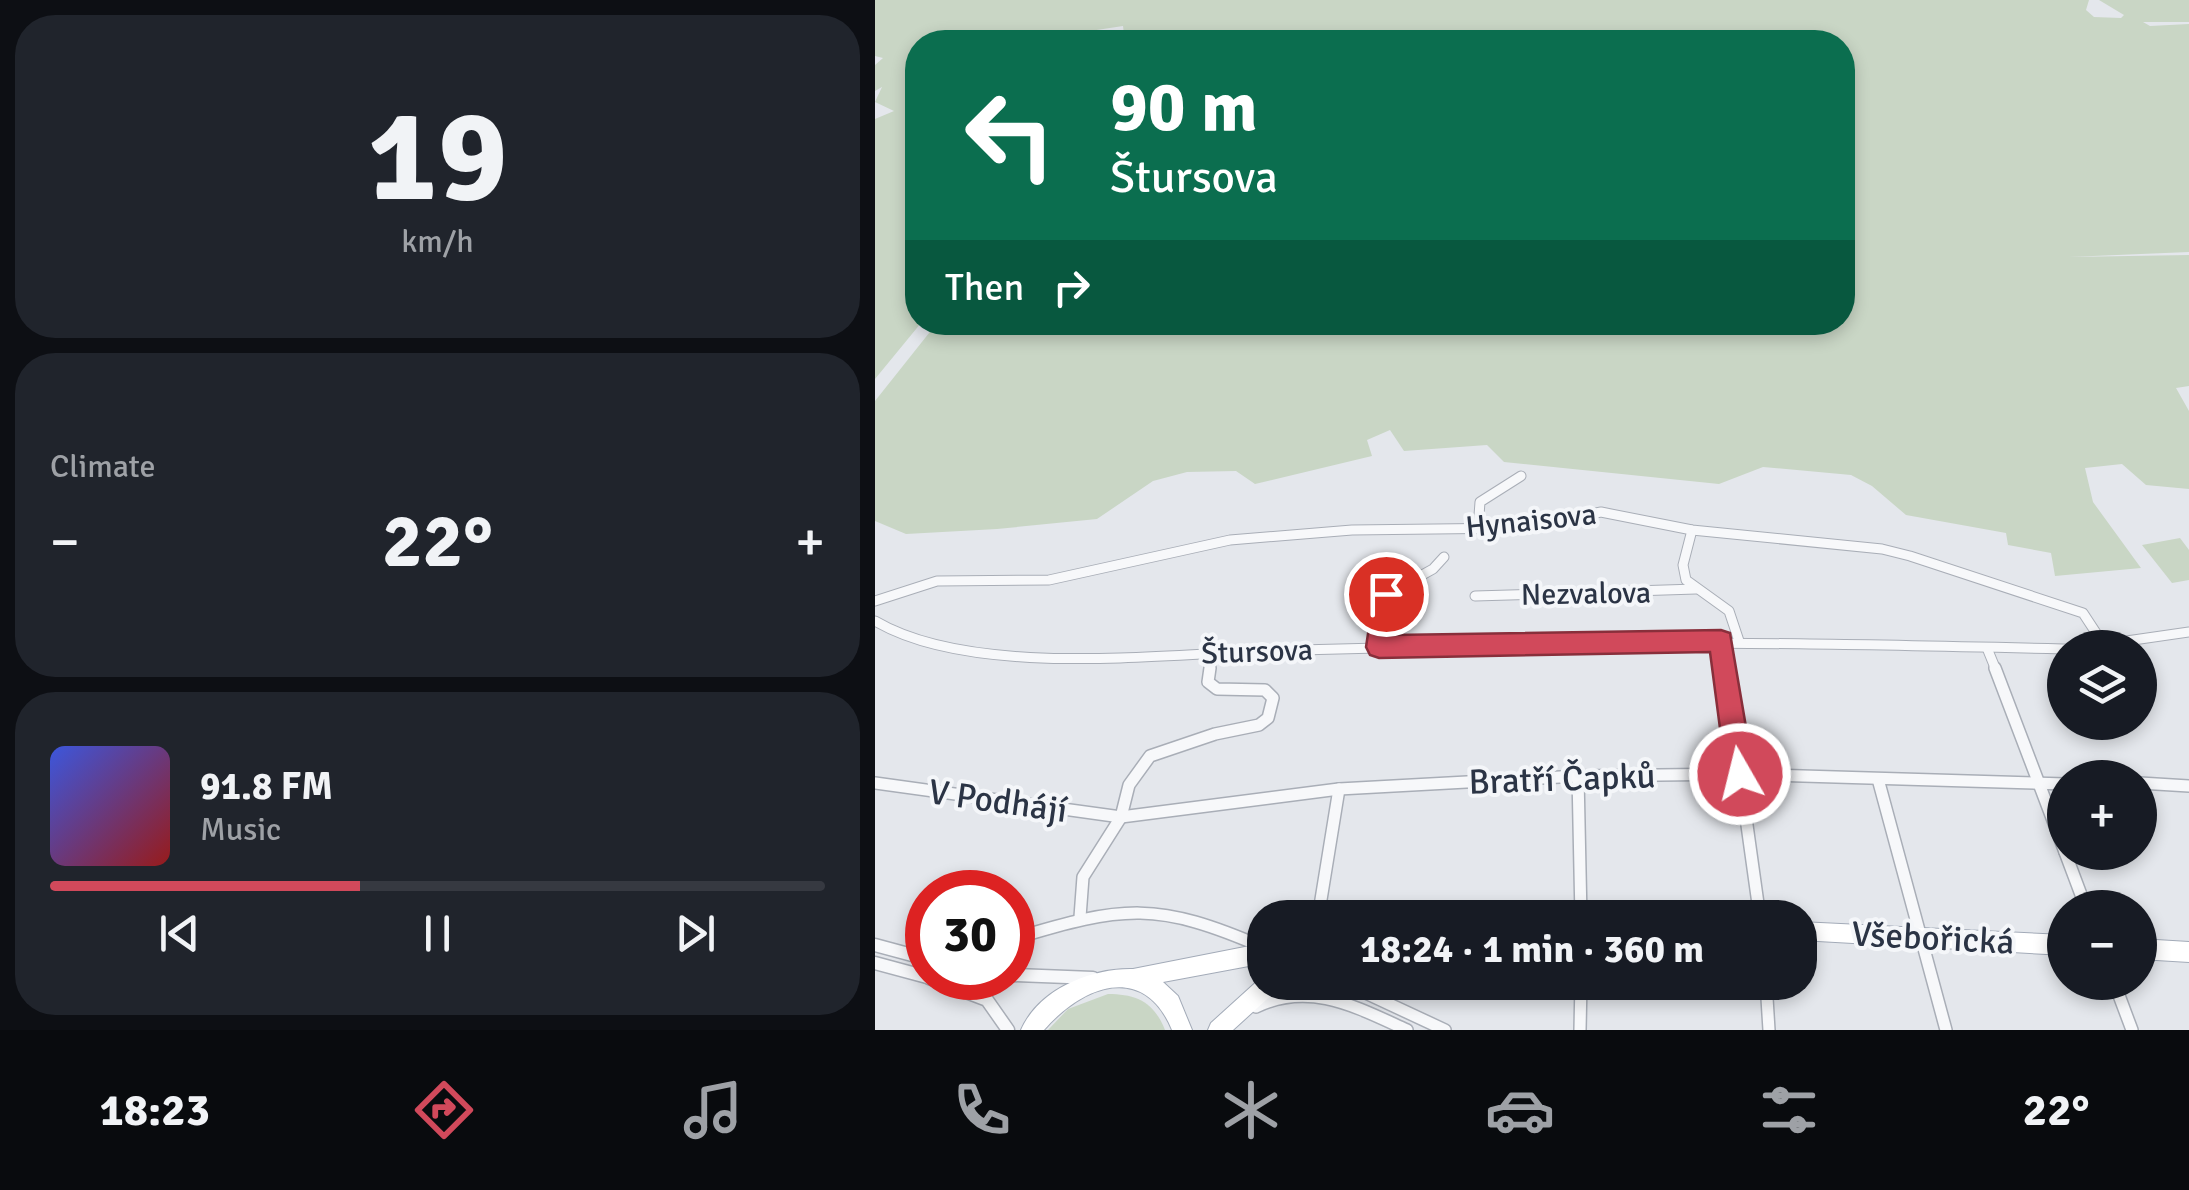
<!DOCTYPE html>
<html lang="en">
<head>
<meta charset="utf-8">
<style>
	body { margin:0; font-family:Signika,sans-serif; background:#20242c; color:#f1f3f6; height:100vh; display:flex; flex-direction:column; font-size:38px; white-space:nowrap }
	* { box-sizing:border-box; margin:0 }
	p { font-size:32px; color:#9ea1a6 }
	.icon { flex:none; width:55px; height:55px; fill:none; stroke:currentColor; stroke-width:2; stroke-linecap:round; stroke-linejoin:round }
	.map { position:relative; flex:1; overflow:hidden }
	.details { display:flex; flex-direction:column; gap:15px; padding:15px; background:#0d0f14; width:875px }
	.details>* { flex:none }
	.banner { position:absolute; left:30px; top:30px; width:950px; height:305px; border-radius:40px; box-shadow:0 5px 15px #0003; background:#0b6e4f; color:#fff; overflow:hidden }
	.fabs { position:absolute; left:1172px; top:630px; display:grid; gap:20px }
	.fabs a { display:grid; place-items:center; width:110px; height:110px; border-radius:50%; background:#171b24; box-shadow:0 5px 15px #0003; font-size:50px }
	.speed { position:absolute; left:30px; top:870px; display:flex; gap:20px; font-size:50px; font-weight:700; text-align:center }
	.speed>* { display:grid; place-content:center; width:130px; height:130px; border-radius:50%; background:#171b24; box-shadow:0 5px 15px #0003; line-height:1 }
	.speed .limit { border:15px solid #d22; background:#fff; color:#111 }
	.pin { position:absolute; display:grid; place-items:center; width:85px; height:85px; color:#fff; margin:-42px; border:5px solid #fff; border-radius:50%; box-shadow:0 2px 10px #0007 }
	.me { position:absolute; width:110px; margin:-55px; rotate:352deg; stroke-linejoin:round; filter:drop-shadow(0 0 8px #0008) }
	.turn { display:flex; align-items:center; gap:35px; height:210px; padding:0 40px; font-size:45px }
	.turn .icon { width:130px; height:130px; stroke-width:2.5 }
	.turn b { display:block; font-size:70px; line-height:85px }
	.then { display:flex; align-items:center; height:95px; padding:0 40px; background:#0003; gap:20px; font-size:38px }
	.big { font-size:75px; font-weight:700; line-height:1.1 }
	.details .tile { flex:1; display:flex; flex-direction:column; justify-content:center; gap:15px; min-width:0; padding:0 35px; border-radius:40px; background:#20242c }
	.details .dial { align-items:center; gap:0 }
	.dial b { font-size:130px; line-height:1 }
	.song { display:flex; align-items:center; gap:30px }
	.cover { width:120px; height:120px; border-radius:15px; background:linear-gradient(135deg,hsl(230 70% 55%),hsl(0 70% 35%)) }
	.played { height:10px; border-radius:5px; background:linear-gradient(90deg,#d1495b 40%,#363941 40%) }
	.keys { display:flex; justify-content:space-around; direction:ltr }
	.heat { display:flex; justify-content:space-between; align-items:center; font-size:55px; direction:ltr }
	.trip { position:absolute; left:372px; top:900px; width:570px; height:100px; border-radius:40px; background:#171b24; box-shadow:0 5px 15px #0003; font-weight:700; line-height:100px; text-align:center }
	.tab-bar { display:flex; height:160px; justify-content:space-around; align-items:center; background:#090b0e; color:#9ea1a6 }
	.tab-bar .icon { width:70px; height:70px }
	.tab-bar .on { color:#d1495b }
	.tab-bar b { font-size:45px; color:#f1f3f6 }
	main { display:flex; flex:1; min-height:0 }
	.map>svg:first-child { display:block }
	.green { fill:#c9d6c5 }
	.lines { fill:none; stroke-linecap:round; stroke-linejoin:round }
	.minor-far1-casing { stroke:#a9aeb7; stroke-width:11 }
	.minor-casing { stroke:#a9aeb7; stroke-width:14 }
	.tertiary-casing { stroke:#a9aeb7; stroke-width:15 }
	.primary-casing { stroke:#a3abb8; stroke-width:2 }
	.minor-far1 { stroke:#f7f8fa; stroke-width:9 }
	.minor { stroke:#f7f8fa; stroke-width:11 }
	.tertiary { stroke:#f7f8fa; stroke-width:12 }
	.primary { fill:#fff; fill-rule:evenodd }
	.route { fill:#d1495b; stroke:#882f3b; stroke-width:2.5 }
	.labels { text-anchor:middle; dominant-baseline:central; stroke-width:8; stroke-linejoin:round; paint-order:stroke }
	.street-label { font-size:30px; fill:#2b3445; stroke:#f4f6f9 }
	.near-street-label { font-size:35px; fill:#2b3445; stroke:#f4f6f9 }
</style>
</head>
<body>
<main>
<section class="details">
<div class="tile dial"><b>19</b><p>km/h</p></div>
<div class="tile"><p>Climate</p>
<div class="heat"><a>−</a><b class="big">22°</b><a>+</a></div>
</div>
<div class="tile">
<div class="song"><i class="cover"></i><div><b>91.8 FM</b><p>Music</p></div></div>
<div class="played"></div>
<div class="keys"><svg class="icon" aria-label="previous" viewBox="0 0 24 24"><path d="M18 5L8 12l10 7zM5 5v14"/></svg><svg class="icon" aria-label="pause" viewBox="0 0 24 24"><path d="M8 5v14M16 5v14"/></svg><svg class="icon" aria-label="next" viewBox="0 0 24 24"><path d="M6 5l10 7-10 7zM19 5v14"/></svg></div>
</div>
</section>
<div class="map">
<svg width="1314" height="1030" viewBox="0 0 1314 1030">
	<rect width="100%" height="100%" fill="#e4e7ec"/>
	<!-- green -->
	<g class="green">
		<path d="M0 0H1214L1211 10 1219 17 1246 18 1249 15 1224 0H1314V22H1268L1275 26 1314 24V252L1194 257 1314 255V386L1301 388 1314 411V489L1271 485 1247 464 1210 468 1218 502 1266 568 1180 576 1176 553 1133 545 1131 533 1031 515 997 486 976 475 888 467 844 484 629 462 612 445 529 451 515 430 492 440 497 456 380 484 361 471 312 472 278 481 222 519 122 529 31 534 0 521V401L62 323 386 322C401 334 412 331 429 322H968V42H250L248 26 215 31 221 42H42V322L46 323 0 379V119L19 111 0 102 7 87 0 91V65L8 58 0 56Z"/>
		<path d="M1305 538 1314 550V580L1297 583 1267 545Z"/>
		<path d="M233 994C261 994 279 1002 290 1030H173L193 1009Z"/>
	</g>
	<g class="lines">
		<defs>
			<g id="minor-far1">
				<path d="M603 529 605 502 646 476"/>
				<path d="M817 530 808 565 811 580 854 611 864 641"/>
				<path d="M600 596 821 589"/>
				<path d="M0 601 62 581 174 580 355 540 477 530 642 528 726 512 817 530 1007 549 1035 556 1208 613 1229 645"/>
				<path d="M0 621C95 677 279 655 388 651 479 648 570 646 660 644 837 641 1013 645 1190 649"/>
				<path d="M846 641 850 670"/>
				<path d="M504 647 511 595 558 569 569 557"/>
				<path d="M1112 648 1121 670"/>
				<path d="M1203 648 1314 632"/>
				<path d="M335 670 337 653"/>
			</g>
			<g id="minor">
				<path d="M850 668 885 918"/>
				<path d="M1120 668 1190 852"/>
				<path d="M703 776 706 918"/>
				<path d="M1003 779 1071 1030"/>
				<path d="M0 783 246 817 464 789 703 776 865 774 1190 784"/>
				<path d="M1265 783 1314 786"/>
				<path d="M1190 852 1211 908"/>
				<path d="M205 917 208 877 246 817 254 785 275 756 340 734 384 725 393 718 398 698 390 690 342 689 333 682 335 668"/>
				<path d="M443 918 464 789"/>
				<path d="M138 939C250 905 281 901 390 948"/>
				<path d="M467 982 570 1030"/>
				<path d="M891 982 894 1030"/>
				<path d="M1239 982 1257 1030"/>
				<path d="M381 1007C435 981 481 1007 532 1030"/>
				<path d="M705 1030 706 982"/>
			</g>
			<g id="tertiary">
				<path d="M0 945 52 959"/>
				<path d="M0 963 52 977"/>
				<path d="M138 975 218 978"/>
				<path d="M54 978 112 1000 133 1030"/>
			</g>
			<g id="primary">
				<path d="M925 922 1190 935V955L925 940Z"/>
				<path d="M1265 939 1314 942V962L1265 959Z"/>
				<path d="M390 943V963L288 982 303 996 317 1030H297C269 962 208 985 169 1030H146C164 989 216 968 258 969Z"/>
				<path d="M389 975 390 982H406L403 989 358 1030H333L336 1023Z"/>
			</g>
		</defs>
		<!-- minor-far1 casing -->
		<use href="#minor-far1" class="minor-far1-casing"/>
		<!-- minor casing -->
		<use href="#minor" class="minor-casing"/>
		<!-- tertiary casing -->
		<use href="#tertiary" class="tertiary-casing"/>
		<!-- primary casing -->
		<use href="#primary" class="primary-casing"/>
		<!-- minor-far1 -->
		<use href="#minor-far1" class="minor-far1"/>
		<!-- minor -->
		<use href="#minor" class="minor"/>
		<!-- tertiary -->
		<use href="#tertiary" class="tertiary"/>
		<!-- primary -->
		<use href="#primary" class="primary"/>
	</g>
	<!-- route -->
	<path class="route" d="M511 584 519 587 523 594 518 635 846 630 855 633 879 774 875 783 865 787 855 783 851 774 835 652 504 658 495 655 491 647 499 594 502 587Z"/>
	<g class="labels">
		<!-- street labels -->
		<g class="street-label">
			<text transform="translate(656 521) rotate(-6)">Hynaisova</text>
			<text transform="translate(711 594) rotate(-1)">Nezvalova</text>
			<text transform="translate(382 652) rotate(-2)">Štursova</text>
		</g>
		<!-- near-street labels -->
		<g class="near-street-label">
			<text transform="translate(687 779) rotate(-2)">Bratří Čapků</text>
			<text transform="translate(123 801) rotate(8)">V Podhájí</text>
			<text transform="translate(1058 938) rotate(3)">Všebořická</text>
		</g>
	</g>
</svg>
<div class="fabs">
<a><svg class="icon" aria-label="layers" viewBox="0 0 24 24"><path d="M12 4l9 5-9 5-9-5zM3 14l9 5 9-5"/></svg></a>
<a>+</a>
<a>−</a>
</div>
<div class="speed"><div class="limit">30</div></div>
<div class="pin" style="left:511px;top:594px;background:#d93025"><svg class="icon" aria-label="arrive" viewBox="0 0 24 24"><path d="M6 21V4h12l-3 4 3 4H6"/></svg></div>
<svg class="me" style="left:865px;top:774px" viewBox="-20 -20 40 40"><circle r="17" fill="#d1495b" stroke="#fff" stroke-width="3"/><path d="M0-11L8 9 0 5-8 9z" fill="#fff"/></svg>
<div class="trip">18:24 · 1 min · 360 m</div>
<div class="banner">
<div class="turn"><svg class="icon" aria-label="left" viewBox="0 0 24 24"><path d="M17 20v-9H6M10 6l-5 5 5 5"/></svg><div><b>90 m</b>Štursova</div></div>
<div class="then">Then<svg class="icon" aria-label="right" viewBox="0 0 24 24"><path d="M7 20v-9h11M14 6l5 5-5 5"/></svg></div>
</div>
</div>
</main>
<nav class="tab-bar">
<b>18:23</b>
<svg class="icon on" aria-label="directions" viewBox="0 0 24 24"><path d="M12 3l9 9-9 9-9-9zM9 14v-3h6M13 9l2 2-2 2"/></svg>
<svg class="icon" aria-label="music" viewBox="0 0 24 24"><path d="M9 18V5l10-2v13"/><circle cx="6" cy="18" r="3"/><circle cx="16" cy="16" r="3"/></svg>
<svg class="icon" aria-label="phone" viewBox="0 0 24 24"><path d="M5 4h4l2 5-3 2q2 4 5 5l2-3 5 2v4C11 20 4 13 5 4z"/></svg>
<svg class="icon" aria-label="climate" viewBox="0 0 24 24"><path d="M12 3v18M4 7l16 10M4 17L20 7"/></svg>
<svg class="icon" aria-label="car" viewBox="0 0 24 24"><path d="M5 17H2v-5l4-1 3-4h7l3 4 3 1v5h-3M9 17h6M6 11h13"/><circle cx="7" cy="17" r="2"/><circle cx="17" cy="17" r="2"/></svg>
<svg class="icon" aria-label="filters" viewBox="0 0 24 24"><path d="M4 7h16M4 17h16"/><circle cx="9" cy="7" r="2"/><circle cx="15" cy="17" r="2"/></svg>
<b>22°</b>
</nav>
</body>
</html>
